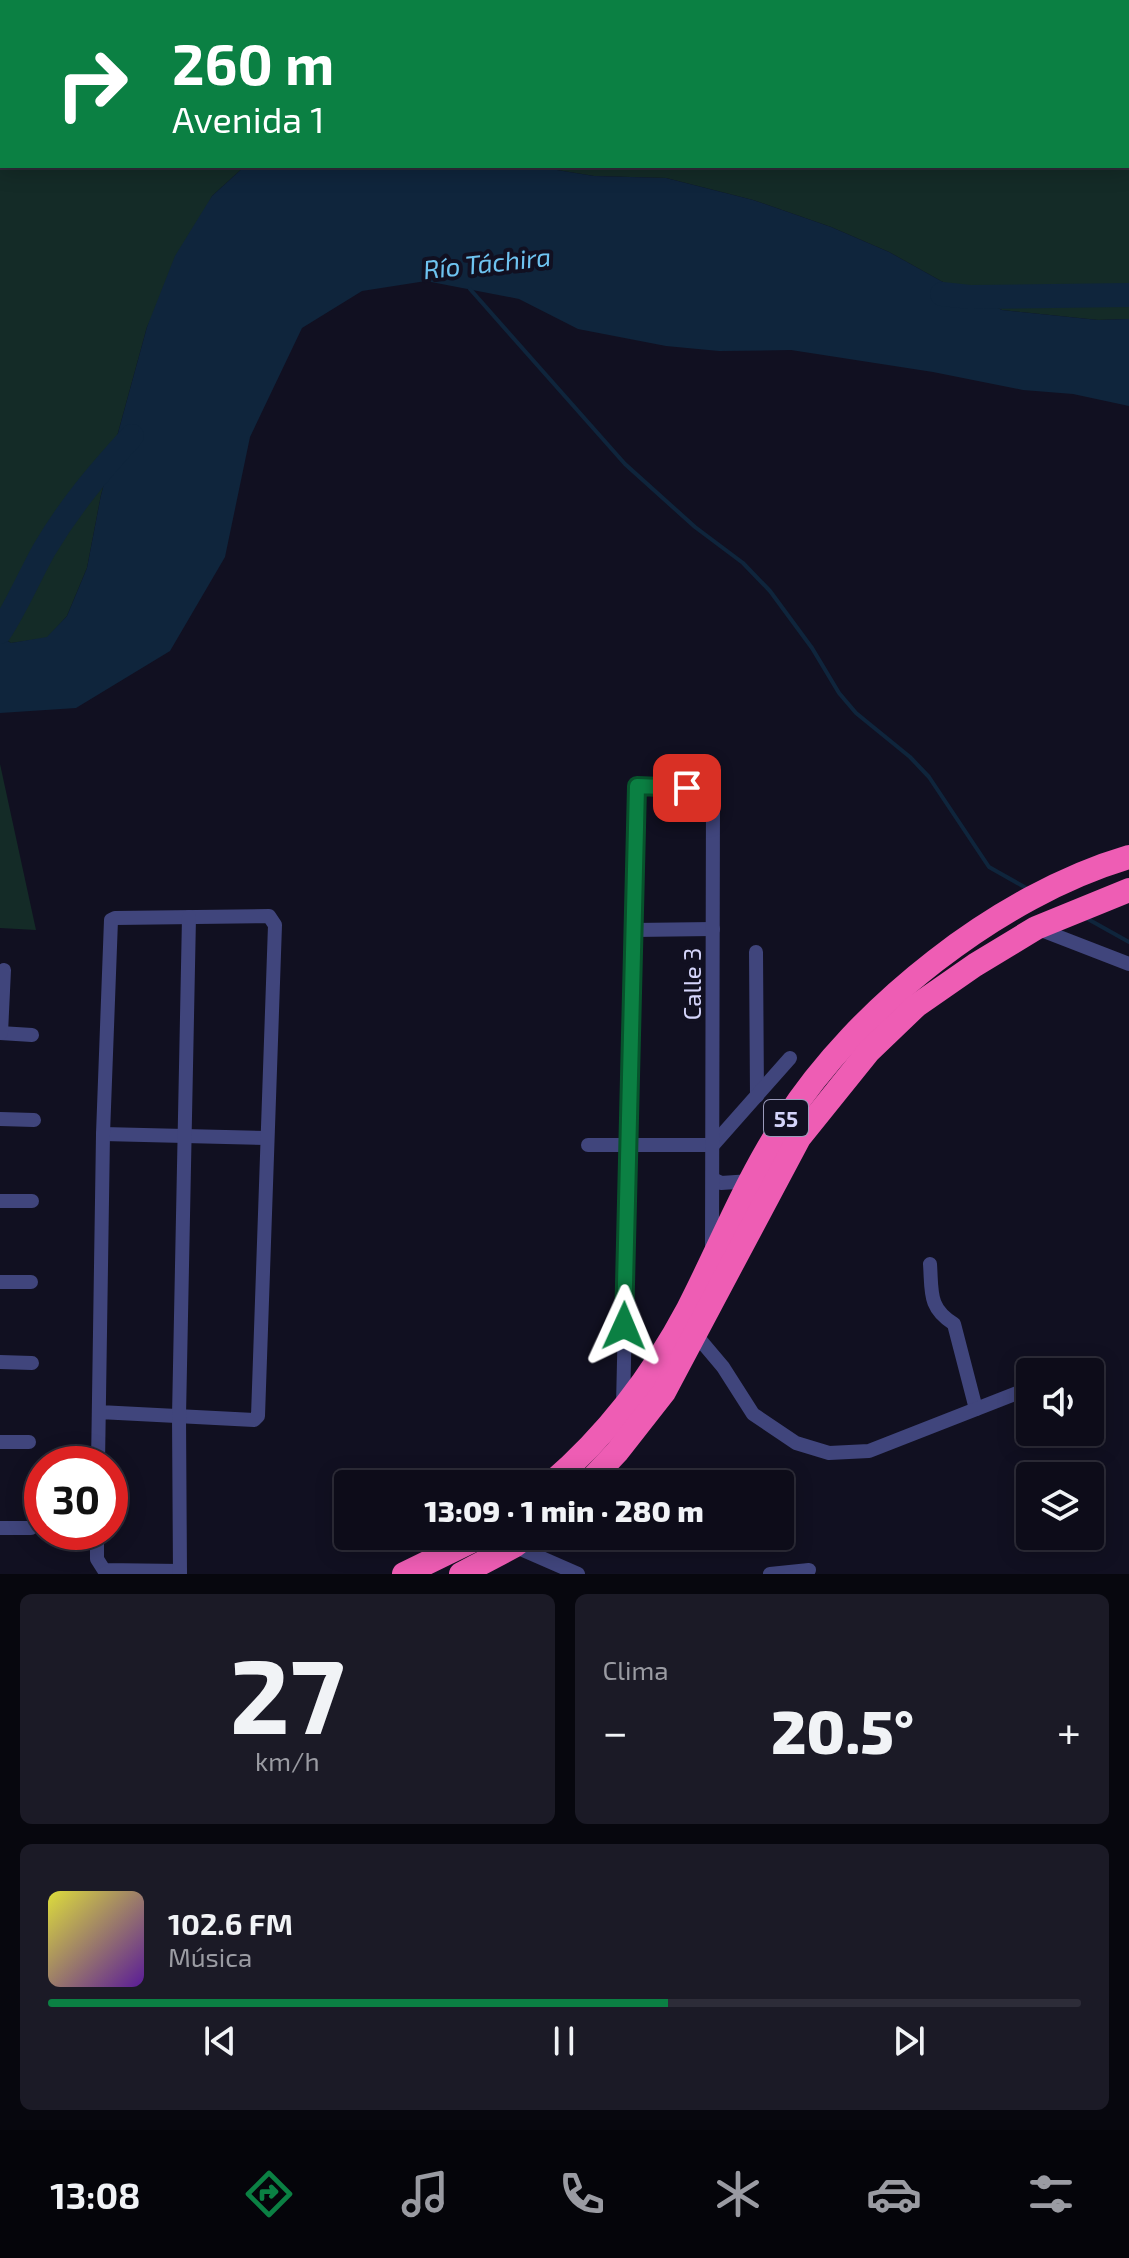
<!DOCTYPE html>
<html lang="es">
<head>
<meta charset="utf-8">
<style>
	body { margin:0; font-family:"Exo 2",sans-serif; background:#1b1a26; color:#f1f3f6; height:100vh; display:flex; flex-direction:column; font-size:30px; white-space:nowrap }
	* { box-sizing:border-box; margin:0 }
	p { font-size:26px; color:#9a9ba2 }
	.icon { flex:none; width:44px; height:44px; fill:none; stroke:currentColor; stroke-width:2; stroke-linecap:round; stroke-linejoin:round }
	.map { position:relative; height:1574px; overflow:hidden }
	.drawer { display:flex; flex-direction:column; gap:20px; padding:20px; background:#07070e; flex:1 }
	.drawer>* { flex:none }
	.hud { position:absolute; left:0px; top:0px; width:1130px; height:168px; box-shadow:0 4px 20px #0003,0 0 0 2px #2d2c38; background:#0b8043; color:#fff; overflow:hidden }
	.fabs { position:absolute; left:1016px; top:1358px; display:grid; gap:16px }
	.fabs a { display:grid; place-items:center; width:88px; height:88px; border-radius:8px; background:#0d0c19; box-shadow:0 4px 20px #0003,0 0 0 2px #2d2c38; font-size:40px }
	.speed { position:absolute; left:24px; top:1446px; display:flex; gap:16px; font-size:40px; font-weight:700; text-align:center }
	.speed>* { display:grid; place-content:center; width:104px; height:104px; border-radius:50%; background:#0d0c19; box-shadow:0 4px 20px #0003,0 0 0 2px #2d2c38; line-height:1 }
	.speed .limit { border:12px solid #d22; background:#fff; color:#111 }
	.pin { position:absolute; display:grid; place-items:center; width:68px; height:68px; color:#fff; margin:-34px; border-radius:16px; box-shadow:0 4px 12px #0006 }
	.me { position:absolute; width:88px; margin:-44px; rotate:1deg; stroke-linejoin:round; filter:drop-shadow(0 0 6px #0008) }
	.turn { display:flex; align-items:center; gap:28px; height:168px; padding:0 40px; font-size:36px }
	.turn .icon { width:104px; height:104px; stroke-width:2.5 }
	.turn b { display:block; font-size:56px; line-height:68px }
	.big { font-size:60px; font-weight:800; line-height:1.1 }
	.drawer .tile { flex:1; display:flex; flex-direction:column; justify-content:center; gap:12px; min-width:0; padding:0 28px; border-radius:12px; background:#1b1a26 }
	.drawer .dial { align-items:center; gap:0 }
	.dial b { font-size:104px; line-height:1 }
	.song { display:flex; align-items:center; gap:24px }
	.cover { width:96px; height:96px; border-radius:12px; background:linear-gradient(135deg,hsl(60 70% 55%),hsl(270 70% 35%)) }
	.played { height:8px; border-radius:4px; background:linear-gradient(90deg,#0b8043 60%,#2d2c38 60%) }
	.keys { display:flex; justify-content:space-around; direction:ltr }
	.heat { display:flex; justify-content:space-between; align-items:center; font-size:44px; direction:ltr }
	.drawer .tiles { flex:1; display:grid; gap:20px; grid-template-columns:1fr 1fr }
	.tile:last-child { grid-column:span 2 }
	.trip { position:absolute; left:334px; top:1470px; width:460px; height:80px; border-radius:8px; background:#0d0c19; box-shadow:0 4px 20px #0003,0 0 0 2px #2d2c38; font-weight:800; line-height:80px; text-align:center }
	.menu { display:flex; height:128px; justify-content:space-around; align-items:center; background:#05050a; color:#9a9ba2 }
	.menu .icon { width:56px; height:56px }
	.menu .current { color:#0b8043 }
	.menu b { font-size:36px; color:#f1f3f6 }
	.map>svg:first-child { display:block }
	.green { fill:#142b27 }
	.water { fill:#0f253c }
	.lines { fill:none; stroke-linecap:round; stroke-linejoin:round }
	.stream { stroke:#0f253c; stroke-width:4 }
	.river { stroke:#0f253c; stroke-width:24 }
	.street { stroke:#40457c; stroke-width:14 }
	.highway { stroke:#ee5db4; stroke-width:24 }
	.route-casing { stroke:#07532c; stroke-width:20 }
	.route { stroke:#0b8043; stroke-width:14 }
	.labels { text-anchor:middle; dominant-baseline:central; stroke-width:8; stroke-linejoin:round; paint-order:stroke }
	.shield { fill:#111021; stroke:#9a9aba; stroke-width:2 }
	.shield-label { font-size:22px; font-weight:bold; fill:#d5d5fb }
	.street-label { font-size:24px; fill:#d5d5fb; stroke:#111021 }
	.water-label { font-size:26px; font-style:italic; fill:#6ec3f0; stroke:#111021 }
</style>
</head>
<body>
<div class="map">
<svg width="1129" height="1574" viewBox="0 0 1129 1574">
	<rect width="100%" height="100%" fill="#111021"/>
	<!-- green -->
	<g class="green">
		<path d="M0 0H1129V319L1098 320 1002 310 941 281 889 252 831 227 753 200 666 178 594 176 532 166H1128V2H2V166H245L212 196 147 327 101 495 87 568 67 616 47 638 11 643 0 636Z"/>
		<path d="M0 764 36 930 0 928Z"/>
	</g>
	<!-- water -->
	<path class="water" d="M245 166H532L594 176 666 178 753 200 831 227 889 252 941 281 1002 310 1098 320 1129 319V406L1073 394 1023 390 933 372 791 350 719 351 666 346 578 329 519 299 426 281 362 291 302 328 250 437 225 557 170 651 76 708 0 713V636L11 643 47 637 67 616 87 568 101 495 147 327 175 256 212 196Z"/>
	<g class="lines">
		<!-- stream -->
		<g class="stream">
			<path d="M470 289 625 464 695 527 743 563 770 591 812 648 839 693 856 713 910 757 929 777 989 867 1028 889"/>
			<path d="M1086 918 1129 942"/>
		</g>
		<!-- river -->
		<g class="river">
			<path d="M942 294 970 297 1129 295"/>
			<path d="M0 632C17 606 29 577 44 550 70 506 98 473 132 436"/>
		</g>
		<!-- street -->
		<g class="street">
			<path d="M864 0 866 2"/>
			<path d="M916 2 917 0"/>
			<path d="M1036 928 1129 964"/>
			<path d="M634 930 713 929"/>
			<path d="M756 952 757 1096"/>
			<path d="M0 1033 32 1035"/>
			<path d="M1 1033 4 970"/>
			<path d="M0 1119 34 1120"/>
			<path d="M103 1134 267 1138"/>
			<path d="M588 1145H713L790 1058"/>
			<path d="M713 1179 721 1183 751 1181"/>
			<path d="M0 1201H32"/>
			<path d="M930 1264C932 1292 928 1308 954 1324L976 1409"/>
			<path d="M0 1282H31"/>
			<path d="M696 1335 723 1367 753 1414 796 1443 829 1453 869 1451 1017 1393"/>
			<path d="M0 1362 32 1363"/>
			<path d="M623 1406 637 786 713 789 712 1248"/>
			<path d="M0 1442H29"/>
			<path d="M98 1464 103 1134 111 920 115 918 269 916 275 925 258 1416 254 1420 99 1412"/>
			<path d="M0 1528H31"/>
			<path d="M97 1532V1559L104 1570 180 1571"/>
			<path d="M514 1546 578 1574"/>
			<path d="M180 1574 179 1416 189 917"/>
			<path d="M770 1574 809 1570"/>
		</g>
		<!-- highway -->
		<g class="highway">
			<path d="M550 1484C606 1436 653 1375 688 1309 720 1247 746 1180 785 1121 857 1008 999 895 1129 857"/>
			<path d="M587 1484 617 1452 664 1392 799 1138 869 1051 916 1006 975 965 1036 928 1129 890"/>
			<path d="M404 1574 482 1536"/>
			<path d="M461 1574 514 1546 527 1536"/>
		</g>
	</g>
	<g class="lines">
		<defs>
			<path id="route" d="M624 1326 637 786 687 788"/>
		</defs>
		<!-- route casing -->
		<use href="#route" class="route-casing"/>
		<!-- route -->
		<use href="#route" class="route"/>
	</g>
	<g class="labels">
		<!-- shield labels -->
		<rect class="shield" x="764" y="1100" width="44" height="36" rx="6"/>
		<g class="shield-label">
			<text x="786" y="1118">55</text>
		</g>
		<!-- street labels -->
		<g class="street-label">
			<text transform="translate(691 984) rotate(-90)">Calle 3</text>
		</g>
		<!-- water labels -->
		<g class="water-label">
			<text transform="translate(487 262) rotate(-6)">Río Táchira</text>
		</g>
	</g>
</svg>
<div class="fabs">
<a><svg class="icon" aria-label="sound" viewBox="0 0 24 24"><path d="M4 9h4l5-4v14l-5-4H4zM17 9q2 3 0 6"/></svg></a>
<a><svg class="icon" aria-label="layers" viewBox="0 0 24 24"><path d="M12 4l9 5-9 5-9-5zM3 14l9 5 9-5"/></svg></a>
</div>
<div class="speed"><div class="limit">30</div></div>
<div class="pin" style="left:687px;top:788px;background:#d93025"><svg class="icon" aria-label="arrive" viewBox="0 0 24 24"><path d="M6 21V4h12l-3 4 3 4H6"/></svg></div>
<svg class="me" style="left:624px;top:1326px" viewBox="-20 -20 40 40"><path d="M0-17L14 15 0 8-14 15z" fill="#0b8043" stroke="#fff" stroke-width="4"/></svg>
<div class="trip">13:09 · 1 min · 280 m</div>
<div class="hud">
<div class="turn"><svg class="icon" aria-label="right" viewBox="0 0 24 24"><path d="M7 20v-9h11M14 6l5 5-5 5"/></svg><div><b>260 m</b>Avenida 1</div></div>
</div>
</div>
<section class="drawer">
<div class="tiles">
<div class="tile dial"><b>27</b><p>km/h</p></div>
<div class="tile"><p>Clima</p>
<div class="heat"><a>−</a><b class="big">20.5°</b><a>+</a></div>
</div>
<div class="tile">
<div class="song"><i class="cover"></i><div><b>102.6 FM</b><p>Música</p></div></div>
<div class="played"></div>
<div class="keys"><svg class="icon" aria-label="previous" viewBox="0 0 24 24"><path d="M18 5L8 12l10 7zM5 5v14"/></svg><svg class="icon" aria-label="pause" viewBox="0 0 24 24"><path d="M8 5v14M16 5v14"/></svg><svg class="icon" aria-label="next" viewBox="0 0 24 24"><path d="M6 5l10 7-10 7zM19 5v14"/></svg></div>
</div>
</div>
</section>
<nav class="menu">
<b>13:08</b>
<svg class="icon current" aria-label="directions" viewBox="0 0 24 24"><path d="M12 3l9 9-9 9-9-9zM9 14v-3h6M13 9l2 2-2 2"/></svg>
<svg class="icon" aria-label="music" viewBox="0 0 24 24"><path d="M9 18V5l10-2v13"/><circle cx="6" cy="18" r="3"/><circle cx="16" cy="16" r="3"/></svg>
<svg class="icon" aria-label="phone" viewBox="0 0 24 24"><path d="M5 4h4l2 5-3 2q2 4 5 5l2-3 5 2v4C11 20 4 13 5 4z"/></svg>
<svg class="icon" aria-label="climate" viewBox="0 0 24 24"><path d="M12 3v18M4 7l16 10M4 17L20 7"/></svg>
<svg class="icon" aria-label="car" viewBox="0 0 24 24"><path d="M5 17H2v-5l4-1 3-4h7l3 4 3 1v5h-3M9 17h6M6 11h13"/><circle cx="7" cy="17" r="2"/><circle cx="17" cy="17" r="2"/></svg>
<svg class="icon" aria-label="filters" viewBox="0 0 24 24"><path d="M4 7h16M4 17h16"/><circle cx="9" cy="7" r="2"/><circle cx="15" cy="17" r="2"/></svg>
</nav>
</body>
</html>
